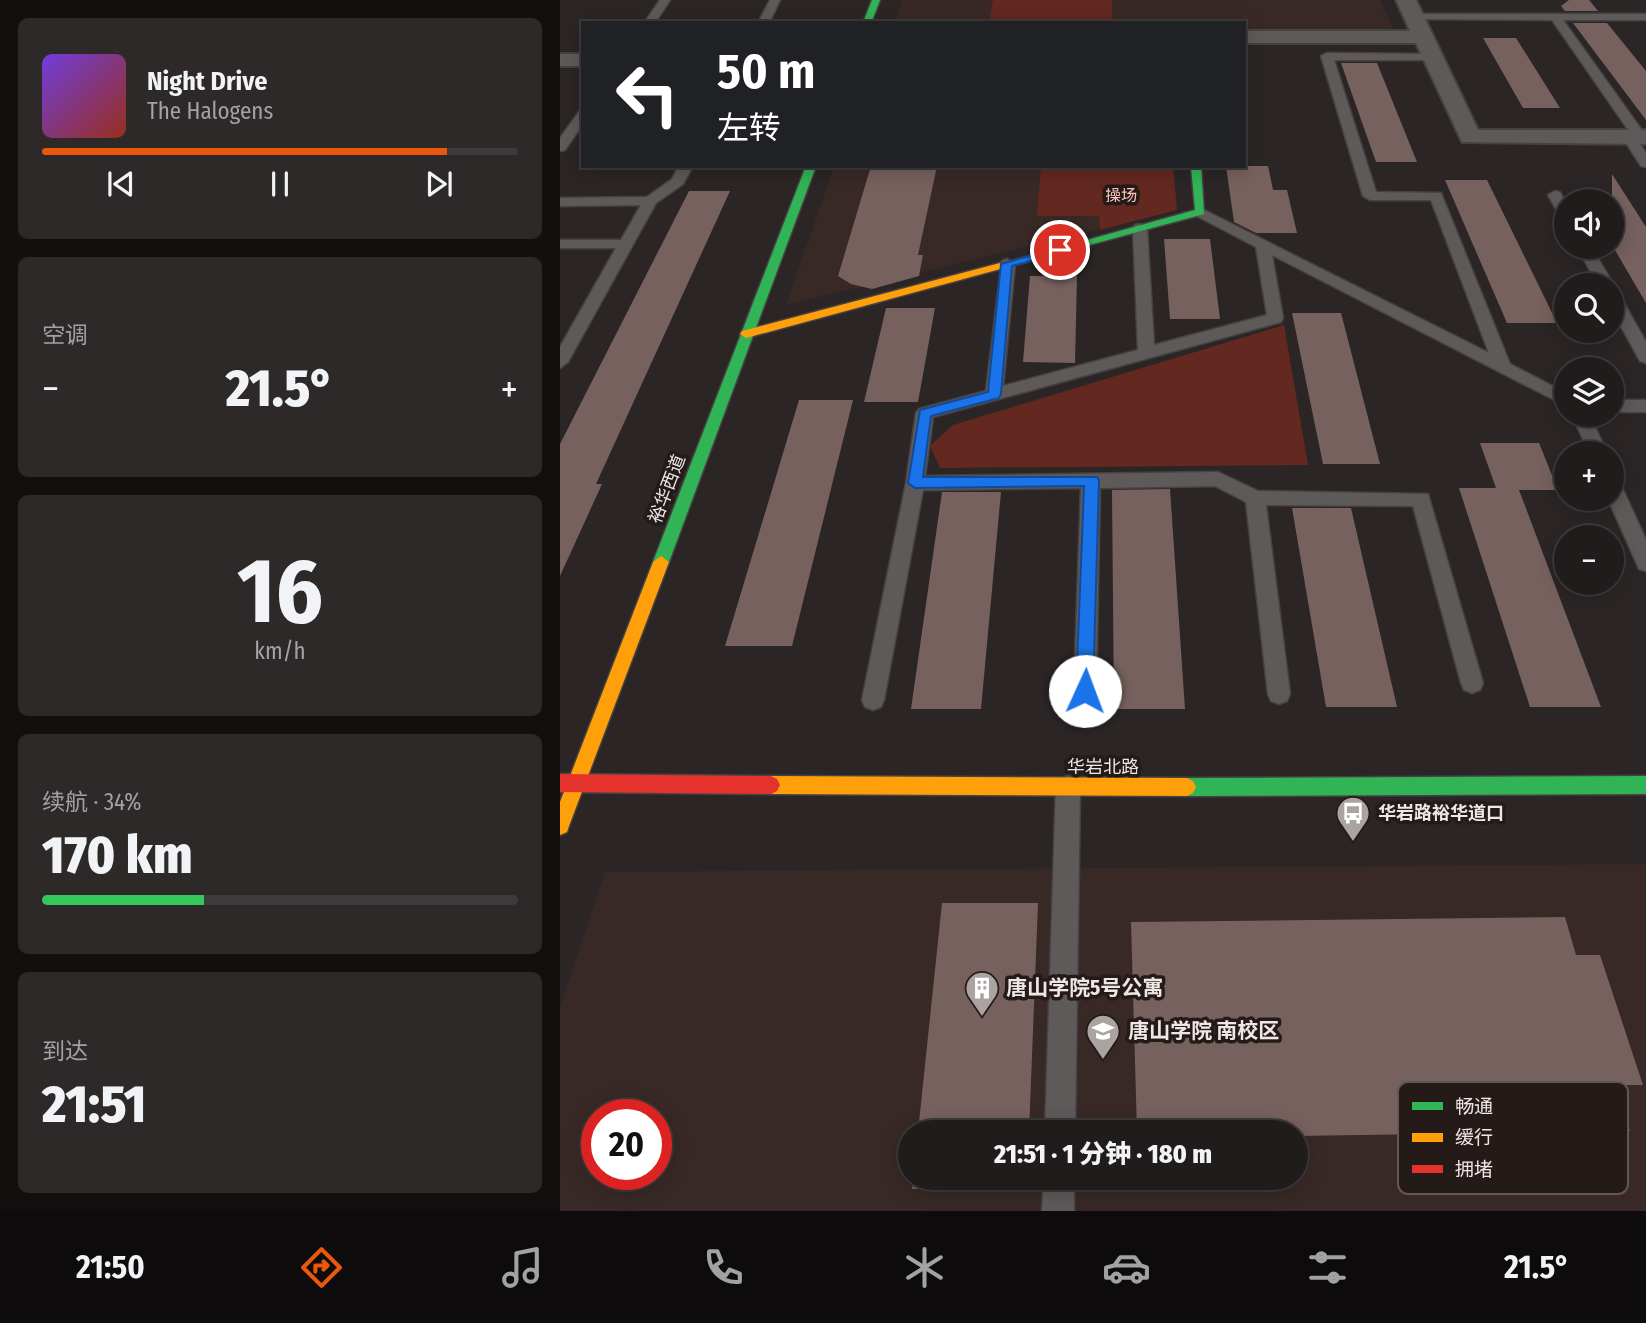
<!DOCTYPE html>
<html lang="zh">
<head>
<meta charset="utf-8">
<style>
	body { margin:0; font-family:"Fira Sans Condensed","Noto Sans SC",sans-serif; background:#2d2929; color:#f1f3f6; height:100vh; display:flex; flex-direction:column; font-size:26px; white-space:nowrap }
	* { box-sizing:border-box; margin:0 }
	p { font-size:23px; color:#a2a1a3 }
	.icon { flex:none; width:38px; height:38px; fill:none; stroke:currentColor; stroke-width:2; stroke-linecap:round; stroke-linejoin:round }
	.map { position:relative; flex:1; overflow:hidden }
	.details { display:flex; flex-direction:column; gap:18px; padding:18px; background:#120f0f; width:560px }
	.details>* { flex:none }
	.guide { position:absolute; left:21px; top:21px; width:665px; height:147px; border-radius:0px; box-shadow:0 4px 18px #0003,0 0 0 2px #3d3a3b; background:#202124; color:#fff; overflow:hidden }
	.controls { position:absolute; left:994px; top:189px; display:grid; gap:14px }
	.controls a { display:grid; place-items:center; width:70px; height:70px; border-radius:50%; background:#201c1c; box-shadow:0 4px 18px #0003,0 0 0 2px #3d3a3b; font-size:35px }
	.speed { position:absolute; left:21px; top:1099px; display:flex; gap:14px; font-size:35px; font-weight:700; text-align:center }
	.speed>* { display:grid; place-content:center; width:91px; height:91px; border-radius:50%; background:#201c1c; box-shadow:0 4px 18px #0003,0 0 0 2px #3d3a3b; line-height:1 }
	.speed .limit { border:10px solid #d22; background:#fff; color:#111 }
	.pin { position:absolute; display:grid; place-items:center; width:60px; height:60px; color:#fff; margin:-30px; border:4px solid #fff; border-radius:50%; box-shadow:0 2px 7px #0007 }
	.me { position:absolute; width:77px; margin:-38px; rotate:2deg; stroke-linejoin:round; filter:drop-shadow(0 0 5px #0008) }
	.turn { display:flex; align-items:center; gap:24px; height:147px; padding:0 21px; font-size:32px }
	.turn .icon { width:91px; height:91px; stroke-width:2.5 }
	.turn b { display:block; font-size:49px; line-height:60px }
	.big { font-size:52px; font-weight:800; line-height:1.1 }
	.details .tile { flex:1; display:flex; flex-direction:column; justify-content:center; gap:10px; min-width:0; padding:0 24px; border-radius:10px; background:#2d2929 }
	.details .dial { align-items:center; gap:0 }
	.dial b { font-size:91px; line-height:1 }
	.song { display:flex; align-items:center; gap:21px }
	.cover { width:84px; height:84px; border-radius:10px; background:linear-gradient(135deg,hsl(260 70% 55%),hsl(10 70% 35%)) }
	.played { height:7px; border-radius:4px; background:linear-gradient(90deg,#ea580c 85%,#3d3a3b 85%) }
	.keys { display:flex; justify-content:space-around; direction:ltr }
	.heat { display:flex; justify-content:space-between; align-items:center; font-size:38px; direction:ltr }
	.charge { height:10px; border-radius:5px; background:linear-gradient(90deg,#34c759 34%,#3d3a3b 0) }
	.trip { position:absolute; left:338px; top:1120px; width:410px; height:70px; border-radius:35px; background:#201c1c; box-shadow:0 4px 18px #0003,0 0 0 2px #3d3a3b; font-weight:800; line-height:70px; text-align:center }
	.menu { display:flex; height:112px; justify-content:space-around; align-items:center; background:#0d0b0b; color:#a2a1a3 }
	.menu .icon { width:49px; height:49px }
	.menu .on { color:#ea580c }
	.menu b { font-size:32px; color:#f1f3f6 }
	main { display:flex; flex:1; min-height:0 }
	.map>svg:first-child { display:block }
	.built { fill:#382926; fill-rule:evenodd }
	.green { fill:#632820 }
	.building { fill:#77615e }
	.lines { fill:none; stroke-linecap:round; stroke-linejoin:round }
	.lane-casing { stroke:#474242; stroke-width:3 }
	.street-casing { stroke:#474242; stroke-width:4 }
	.fast-casing { stroke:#474242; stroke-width:3 }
	.slow-casing { stroke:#474242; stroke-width:3 }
	.jam-casing { stroke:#474242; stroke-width:3 }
	.lane { fill:#5f5a5a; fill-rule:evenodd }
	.street { fill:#5f5a5a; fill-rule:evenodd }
	.fast { fill:#30b455; fill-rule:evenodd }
	.slow { fill:#ff9f0a; fill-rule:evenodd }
	.jam { fill:#e5322d; fill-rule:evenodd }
	.route { fill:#1a73e8; stroke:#114b97; stroke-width:2 }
	.labels { text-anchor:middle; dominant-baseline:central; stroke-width:7; stroke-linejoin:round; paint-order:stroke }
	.far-park-label { font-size:16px; fill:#fcc6bd; stroke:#241a18 }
	.street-label { font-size:18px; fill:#eee7e6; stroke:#241a18 }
	.poi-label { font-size:18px; font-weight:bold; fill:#eee7e6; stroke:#241a18; text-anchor:start }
	.near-poi-label { font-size:21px; font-weight:bold; fill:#eee7e6; stroke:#241a18; text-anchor:start }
	.key { fill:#241a18; stroke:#615856; stroke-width:2 }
	.key-label { font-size:19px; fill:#eee7e6 }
</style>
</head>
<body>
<main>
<section class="details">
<div class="tile">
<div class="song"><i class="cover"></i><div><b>Night Drive</b><p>The Halogens</p></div></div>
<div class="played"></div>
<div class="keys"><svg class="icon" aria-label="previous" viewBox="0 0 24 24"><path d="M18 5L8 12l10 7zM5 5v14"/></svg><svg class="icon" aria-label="pause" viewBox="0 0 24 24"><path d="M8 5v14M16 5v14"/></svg><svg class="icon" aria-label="next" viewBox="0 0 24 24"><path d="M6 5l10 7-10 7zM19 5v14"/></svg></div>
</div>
<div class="tile"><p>空调</p>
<div class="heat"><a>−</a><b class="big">21.5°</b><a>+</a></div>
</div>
<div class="tile dial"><b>16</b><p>km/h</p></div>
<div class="tile"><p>续航 · 34%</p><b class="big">170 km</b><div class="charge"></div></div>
<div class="tile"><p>到达</p><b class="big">21:51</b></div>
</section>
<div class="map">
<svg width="1086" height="1211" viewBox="0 0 1086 1211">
	<rect width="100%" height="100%" fill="#2b2625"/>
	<!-- built -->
	<g class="built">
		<path d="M342 0H820L834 30H684V23H334Z"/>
		<path d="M274 166H613L617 210 226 305Z"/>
		<path d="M1086 864V1211H0V1007L45 872ZM37 1115H96V1174H37ZM350 1132H735V1178H350Z"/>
	</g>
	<!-- green -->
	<g class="green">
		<path d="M433 0H552V23H429Z"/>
		<path d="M481 166H613L617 210 540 230 539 216H477Z"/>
		<path d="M724 325 748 465 380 468 370 446 393 425Z"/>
	</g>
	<!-- building -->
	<g class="building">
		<path d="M1009 0H1029L1038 11H1005L1001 6Z"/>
		<path d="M1013 23H1047L1086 71V120Z"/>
		<path d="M923 38H956L1000 108H963Z"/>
		<path d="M781 63H817L857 162H816Z"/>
		<path d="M311 166H377L358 255H363L359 276 312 289 291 284 278 276Z"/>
		<path d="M666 166H708L713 190H727L737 233H696L674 222Z"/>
		<path d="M1052 174 1086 227V303L1052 245Z"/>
		<path d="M885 180H927L997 323H947Z"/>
		<path d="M129 191H170L36 484H42L0 576V444Z"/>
		<path d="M604 239H650L660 319H610Z"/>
		<path d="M470 276H517L515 363 463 362Z"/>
		<path d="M326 308H375L358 402H304Z"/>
		<path d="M732 313H781L820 464H763Z"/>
		<path d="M239 400H293L232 646H165Z"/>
		<path d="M920 443H979L998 490H959L1041 707H970L899 488H936Z"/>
		<path d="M610 489 625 709H554L552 490Z"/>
		<path d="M382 492H441L421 709H351Z"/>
		<path d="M732 508H791L837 707H766Z"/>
		<path d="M382 903H478L469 1132H358Z"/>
		<path d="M1005 917 1016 955H1040L1083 1085H1055L1070 1131 735 1136V1132H577L571 922Z"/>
		<path d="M354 1178H467V1188L352 1189Z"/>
	</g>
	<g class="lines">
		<defs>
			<g id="lane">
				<path d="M100 0H110L95 23H84Z"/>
				<path d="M210 0H220L209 23H198Z"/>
				<path d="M854 14H1086V20H1003L1086 136 1085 140H1077L1086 153V167L1081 166 1062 137 1071 134 992 20 850 19V15Z"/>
				<path d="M767 53 872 54 878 57 872 60H774L816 192 881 193 950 364 1006 393V406L712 255 723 318 721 322 373 417 365 476 658 472 698 491 868 494 923 683 920 690 912 693 904 690 901 683 853 506 706 505 730 694 727 701 719 704 711 701 708 694 686 502 655 486 540 488 536 691 533 698 525 701 517 698 514 691 521 488 363 490 324 700 321 707 313 710 305 707 302 700 346 483 356 413 359 409 426 391 442 261 447 259 455 264 443 386 578 350 573 228 575 225 580 224 587 228 594 345 707 315 696 247 635 215V209L640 208 929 353 871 200H810L803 196 761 56Z"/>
				<path d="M23 111V124L5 150 0 151V138L19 112Z"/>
				<path d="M119 166H133L123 184 96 203 8 362 0 368V347L56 248H0V240H61L81 205 0 206V198L87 197 112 179Z"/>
				<path d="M995 191 1000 192 1006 203V219L1001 218 988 195Z"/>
				<path d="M1017 247H1031L1054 285 1052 288V285H1038Z"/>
				<path d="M1052 291 1060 296 1086 342V363L1080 361 1052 310Z"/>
				<rect x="1052" y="400" width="34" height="12"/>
				<path d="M1012 415H1030L1047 453H1029Z"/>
				<path d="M1052 478 1059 480 1061 485 1086 540V571L1079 569 1048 499H1052Z"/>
				<path d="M508 776 517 779 520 787 515 1132H485L496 787 499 779Z"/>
				<path d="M484 1178H514V1211H482Z"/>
			</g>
			<g id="street">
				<path d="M836 0H856L918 130H1086V144L902 142 856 43H684V31H850Z"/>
				<rect x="0" y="54" width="23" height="12"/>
			</g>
			<g id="fast">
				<path d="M312 0H320L311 23H303Z"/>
				<path d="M246 166H256L109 562 106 566H96L93 562Z"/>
				<path d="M631 166H641L644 214 440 269 434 266 635 210Z"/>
				<path d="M1086 776V794L627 796 621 793 618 787 621 781 627 778Z"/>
			</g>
			<g id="slow">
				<path d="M440 263 444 264V268L186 338 180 334 182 331Z"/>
				<path d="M101 556 109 562 9 826 7 832 0 835V802L93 562Z"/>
				<path d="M211 776 627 778 633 781 636 787 633 793 627 796 211 794 205 791 202 785 205 779Z"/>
			</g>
			<path id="jam" d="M0 774 211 776 217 779 220 785 217 791 211 794 0 792Z"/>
		</defs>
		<!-- lane casing -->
		<use href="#lane" class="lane-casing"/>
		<!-- street casing -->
		<use href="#street" class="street-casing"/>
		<!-- fast casing -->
		<use href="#fast" class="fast-casing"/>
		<!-- slow casing -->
		<use href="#slow" class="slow-casing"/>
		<!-- jam casing -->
		<use href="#jam" class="jam-casing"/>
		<!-- lane -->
		<use href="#lane" class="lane"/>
		<!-- street -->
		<use href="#street" class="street"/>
		<!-- fast -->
		<use href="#fast" class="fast"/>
		<!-- slow -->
		<use href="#slow" class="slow"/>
		<!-- jam -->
		<use href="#jam" class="jam"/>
	</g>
	<!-- route -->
	<path class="route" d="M500 247 506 250 504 252 452 266 441 394 439 398 371 416 363 477H537L539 480 533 691 531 696 525 698 519 696 516 691 524 486 355 488 348 483 360 410 428 392 441 264Z"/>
	<!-- icons -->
	<defs>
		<symbol id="bus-pin" viewBox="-11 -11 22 30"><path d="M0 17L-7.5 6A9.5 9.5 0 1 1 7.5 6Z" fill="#aaa3a2" stroke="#241a18"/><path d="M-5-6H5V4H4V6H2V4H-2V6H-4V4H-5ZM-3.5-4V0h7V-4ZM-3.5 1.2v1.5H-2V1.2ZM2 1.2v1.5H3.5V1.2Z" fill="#fff"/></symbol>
		<symbol id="building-pin" viewBox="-11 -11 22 30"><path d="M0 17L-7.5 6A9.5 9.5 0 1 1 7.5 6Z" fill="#aaa3a2" stroke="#241a18"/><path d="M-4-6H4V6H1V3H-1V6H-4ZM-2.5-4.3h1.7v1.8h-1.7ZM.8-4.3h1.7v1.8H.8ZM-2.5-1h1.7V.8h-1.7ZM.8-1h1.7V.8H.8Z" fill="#fff"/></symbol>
		<symbol id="university-pin" viewBox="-11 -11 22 30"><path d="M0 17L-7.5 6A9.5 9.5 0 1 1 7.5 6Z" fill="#aaa3a2" stroke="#241a18"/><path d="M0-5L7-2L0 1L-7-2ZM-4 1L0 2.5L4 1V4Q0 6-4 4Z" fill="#fff"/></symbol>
	</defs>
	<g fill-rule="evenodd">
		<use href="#bus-pin" x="774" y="794" width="38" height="52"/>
		<use href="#building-pin" x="403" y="969" width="38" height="52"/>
		<use href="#university-pin" x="524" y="1012" width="38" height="52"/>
	</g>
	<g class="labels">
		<!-- far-park labels -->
		<g class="far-park-label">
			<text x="561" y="195">操场</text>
		</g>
		<!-- street labels -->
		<g class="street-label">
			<text transform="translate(107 489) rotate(-69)">裕华西道</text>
			<text x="543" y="767">华岩北路</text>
		</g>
		<!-- poi labels -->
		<g class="poi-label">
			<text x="818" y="813">华岩路裕华道口</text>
		</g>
		<!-- near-poi labels -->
		<g class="near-poi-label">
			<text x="446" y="988">唐山学院5号公寓</text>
			<text x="568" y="1031">唐山学院 南校区</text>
		</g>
	</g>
	<!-- legend -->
	<rect x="838" y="1082" width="230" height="112" rx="10" class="key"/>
	<rect x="852" y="1102" width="31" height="8" fill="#30b455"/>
	<rect x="852" y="1133" width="31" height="9" fill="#ff9f0a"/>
	<rect x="852" y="1165" width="31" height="8" fill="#e5322d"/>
	<g class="key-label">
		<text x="895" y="1113">畅通</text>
		<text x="895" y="1144">缓行</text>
		<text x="895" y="1176">拥堵</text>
	</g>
</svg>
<div class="controls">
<a><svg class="icon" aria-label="sound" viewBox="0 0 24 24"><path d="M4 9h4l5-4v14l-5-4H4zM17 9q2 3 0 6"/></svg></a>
<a><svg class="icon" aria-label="search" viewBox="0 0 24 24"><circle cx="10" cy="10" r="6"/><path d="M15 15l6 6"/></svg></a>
<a><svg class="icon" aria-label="layers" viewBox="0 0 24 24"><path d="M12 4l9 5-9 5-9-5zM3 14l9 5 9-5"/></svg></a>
<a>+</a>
<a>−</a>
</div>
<div class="speed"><div class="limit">20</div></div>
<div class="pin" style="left:500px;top:250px;background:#d93025"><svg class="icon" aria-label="arrive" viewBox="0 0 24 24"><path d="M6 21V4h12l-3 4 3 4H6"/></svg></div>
<svg class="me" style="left:525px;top:691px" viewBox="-20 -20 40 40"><circle r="19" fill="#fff"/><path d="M0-13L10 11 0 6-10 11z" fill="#1a73e8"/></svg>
<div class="trip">21:51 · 1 分钟 · 180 m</div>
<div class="guide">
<div class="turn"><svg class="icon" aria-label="left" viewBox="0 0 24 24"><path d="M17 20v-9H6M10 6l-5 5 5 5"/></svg><div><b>50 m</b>左转</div></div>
</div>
</div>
</main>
<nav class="menu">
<b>21:50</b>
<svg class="icon on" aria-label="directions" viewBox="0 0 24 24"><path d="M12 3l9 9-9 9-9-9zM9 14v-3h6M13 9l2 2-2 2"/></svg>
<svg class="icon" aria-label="music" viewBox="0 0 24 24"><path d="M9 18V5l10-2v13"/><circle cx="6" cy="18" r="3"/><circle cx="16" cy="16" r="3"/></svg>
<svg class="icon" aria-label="phone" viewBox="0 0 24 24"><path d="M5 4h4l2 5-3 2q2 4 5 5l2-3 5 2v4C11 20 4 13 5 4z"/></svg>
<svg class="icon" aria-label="climate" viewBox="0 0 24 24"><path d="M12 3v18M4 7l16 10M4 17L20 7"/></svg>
<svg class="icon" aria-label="car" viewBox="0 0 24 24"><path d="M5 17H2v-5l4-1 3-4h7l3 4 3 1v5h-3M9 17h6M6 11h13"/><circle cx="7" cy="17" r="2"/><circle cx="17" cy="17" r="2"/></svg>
<svg class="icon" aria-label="filters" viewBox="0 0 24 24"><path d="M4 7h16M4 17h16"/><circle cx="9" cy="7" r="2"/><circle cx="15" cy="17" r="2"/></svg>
<b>21.5°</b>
</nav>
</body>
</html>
